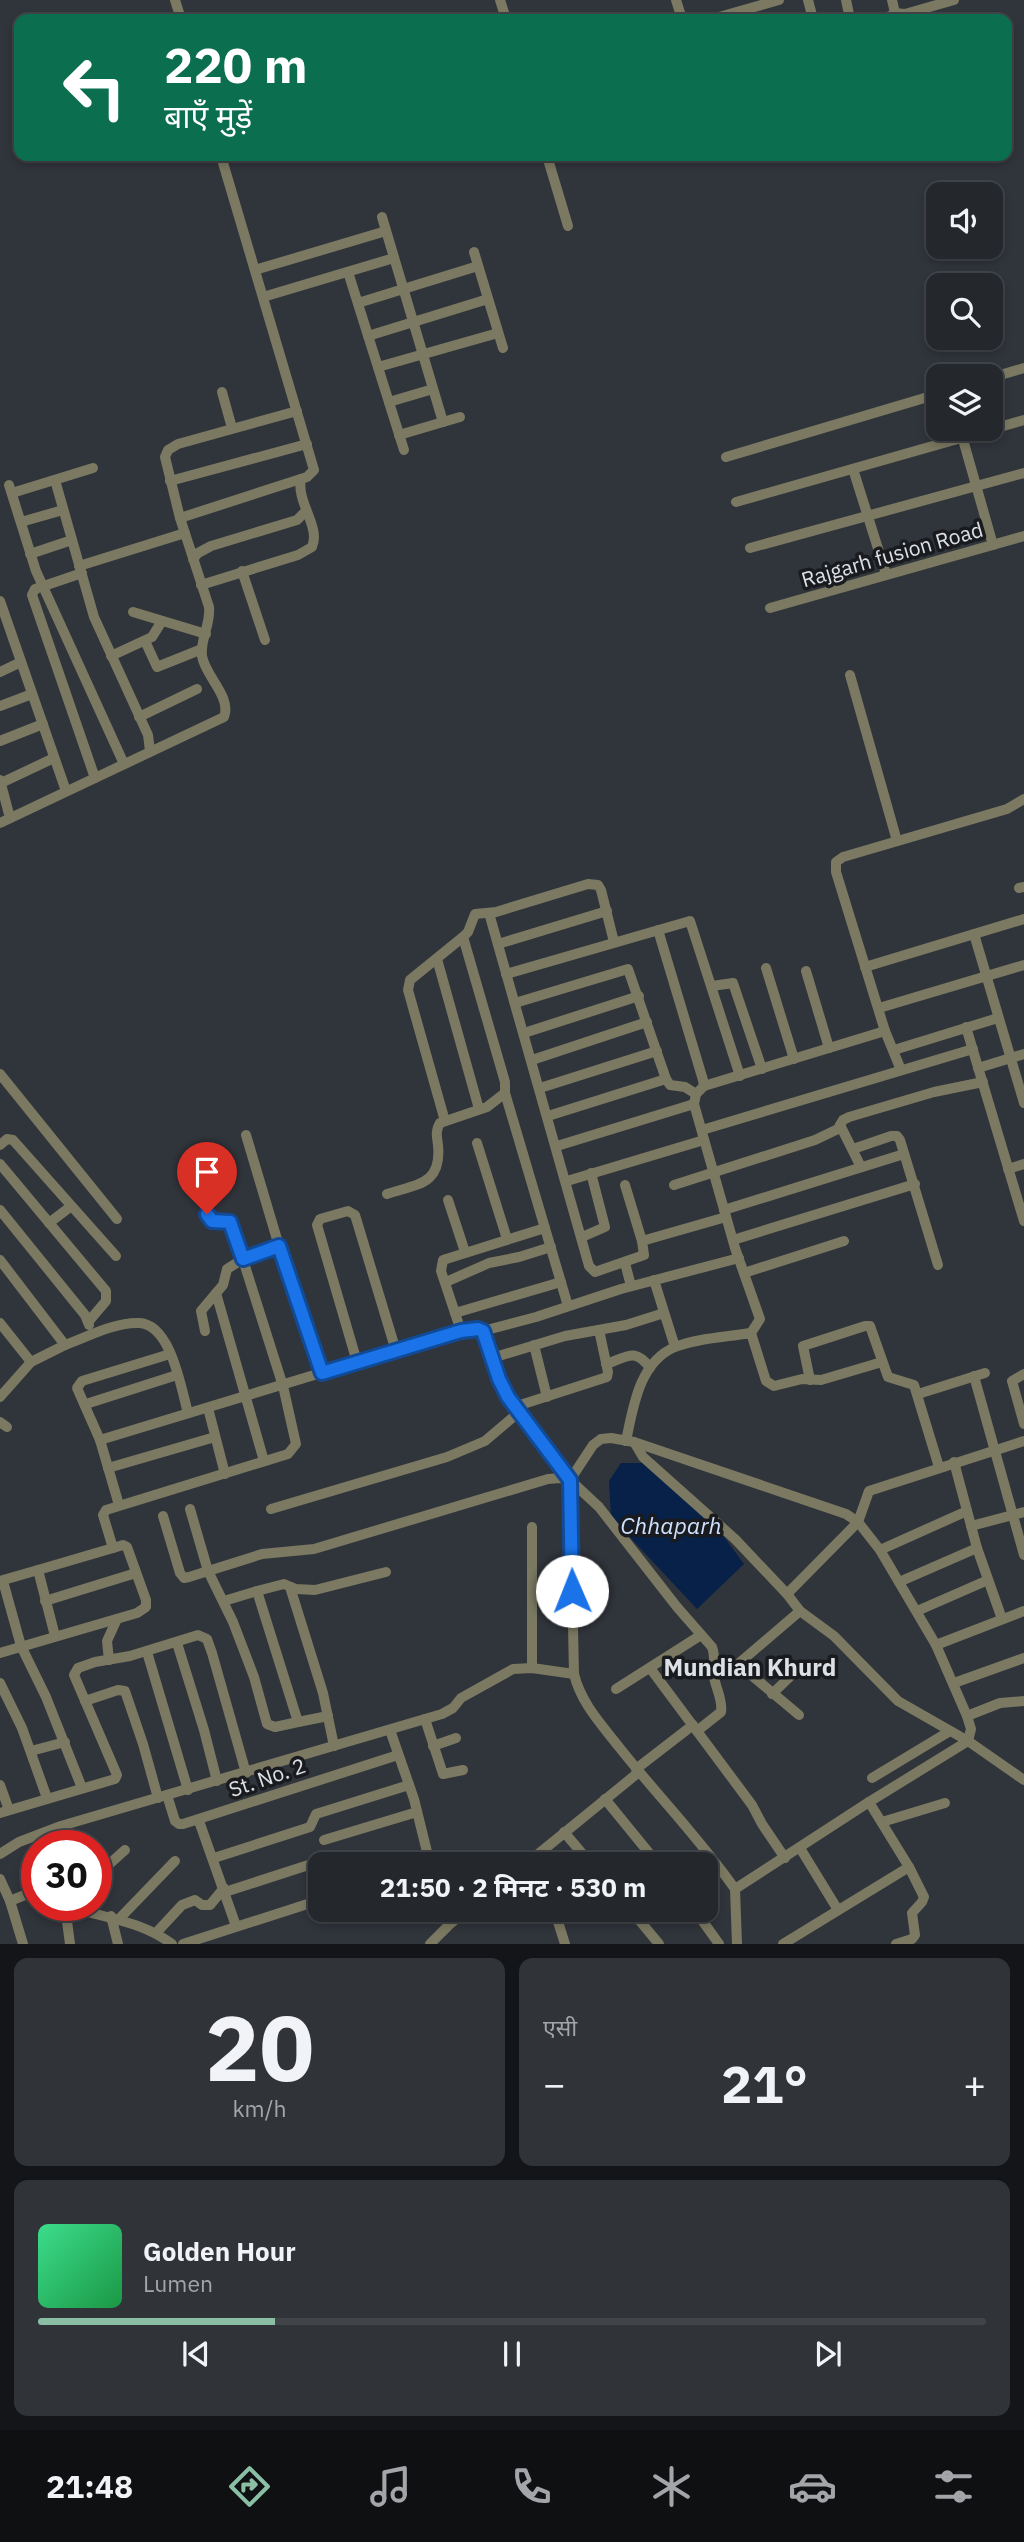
<!DOCTYPE html>
<html lang="hi">
<head>
<meta charset="utf-8">
<style>
	body { margin:0; font-family:"IBM Plex Sans","Noto Sans Devanagari",sans-serif; background:#303338; color:#f1f3f6; height:100vh; display:flex; flex-direction:column; font-size:26px; white-space:nowrap }
	* { box-sizing:border-box; margin:0 }
	p { font-size:23px; color:#a3a5a9 }
	.icon { flex:none; width:38px; height:38px; fill:none; stroke:currentColor; stroke-width:2; stroke-linecap:round; stroke-linejoin:round }
	.map { position:relative; height:1944px; overflow:hidden }
	.sheet { display:flex; flex-direction:column; gap:14px; padding:14px; background:#141518; flex:1 }
	.sheet>* { flex:none }
	.top-card { position:absolute; left:14px; top:14px; width:998px; height:147px; border-radius:14px; box-shadow:0 4px 10px #0003,0 0 0 2px #414448; background:#0b6e4f; color:#fff; overflow:hidden }
	.fabs { position:absolute; left:926px; top:182px; display:grid; gap:14px }
	.fabs a { display:grid; place-items:center; width:77px; height:77px; border-radius:14px; background:#24272c; box-shadow:0 4px 10px #0003,0 0 0 2px #414448; font-size:35px }
	.speed { position:absolute; left:21px; top:1830px; display:flex; gap:14px; font-size:35px; font-weight:700; text-align:center }
	.speed>* { display:grid; place-content:center; width:91px; height:91px; border-radius:50%; background:#24272c; box-shadow:0 4px 10px #0003,0 0 0 2px #414448; line-height:1 }
	.speed .limit { border:10px solid #d22; background:#fff; color:#111 }
	.pin { position:absolute; display:grid; place-items:center; width:60px; height:60px; color:#fff; margin:-72px -30px; border-radius:50% 50% 50% 0; rotate:-45deg; box-shadow:0 0 7px #0007 }
	.pin .icon { rotate:45deg }
	.me { position:absolute; width:77px; margin:-38px; rotate:359deg; stroke-linejoin:round; filter:drop-shadow(0 0 5px #0008) }
	.turn { display:flex; align-items:center; gap:24px; height:147px; padding:0 35px; font-size:32px }
	.turn .icon { width:91px; height:91px; stroke-width:2.5 }
	.turn b { display:block; font-size:49px; line-height:60px }
	.big { font-size:52px; font-weight:700; line-height:1.1 }
	.sheet .widget { flex:1; display:flex; flex-direction:column; justify-content:center; gap:10px; min-width:0; padding:0 24px; border-radius:14px; background:#303338 }
	.sheet .dial { align-items:center; gap:0 }
	.dial b { font-size:91px; line-height:1 }
	.song { display:flex; align-items:center; gap:21px }
	.cover { width:84px; height:84px; border-radius:10px; background:linear-gradient(135deg,hsl(150 70% 55%),hsl(140 70% 35%)) }
	.played { height:7px; border-radius:4px; background:linear-gradient(90deg,#8abfa5 25%,#414448 25%) }
	.keys { display:flex; justify-content:space-around; direction:ltr }
	.heat { display:flex; justify-content:space-between; align-items:center; font-size:38px; direction:ltr }
	.sheet .tiles { flex:1; display:grid; gap:14px; grid-template-columns:1fr 1fr }
	.widget:last-child { grid-column:span 2 }
	.trip { position:absolute; left:308px; top:1852px; width:410px; height:70px; border-radius:14px; background:#24272c; box-shadow:0 4px 10px #0003,0 0 0 2px #414448; font-weight:700; line-height:70px; text-align:center }
	.menu { display:flex; height:112px; justify-content:space-around; align-items:center; background:#0e1012; color:#a3a5a9 }
	.menu .icon { width:49px; height:49px }
	.menu .active { color:#8abfa5 }
	.menu b { font-size:32px; color:#f1f3f6 }
	.map>svg:first-child { display:block }
	.water { fill:#072149 }
	.lines { fill:none; stroke-linecap:round; stroke-linejoin:round }
	.street { stroke:#7b7961; stroke-width:10 }
	.route-casing { stroke:#114b97; stroke-width:18 }
	.route { stroke:#1a73e8; stroke-width:12 }
	.labels { text-anchor:middle; dominant-baseline:central; stroke-width:7; stroke-linejoin:round; paint-order:stroke }
	.street-label { font-size:21px; fill:#dde0e5; stroke:#191b1f }
	.water-label { font-size:23px; font-style:italic; fill:#cde0fd; stroke:#191b1f }
	.quarter-label { font-size:24px; font-weight:bold; fill:#dde0e5; stroke:#191b1f }
</style>
</head>
<body>
<div class="map">
<svg width="1024" height="1944" viewBox="0 0 1024 1944">
	<rect width="100%" height="100%" fill="#30343b"/>
	<!-- water -->
	<path class="water" d="M621 1463H649L697 1500 744 1564 697 1609 611 1517 609 1481Z"/>
	<g class="lines">
		<!-- street -->
		<g class="street">
			<path d="M175 0 181 19"/>
			<path d="M500 0 506 19"/>
			<path d="M676 0 682 19"/>
			<path d="M808 0 813 19"/>
			<path d="M846 0 850 19"/>
			<path d="M895 13 905 14 954 0"/>
			<path d="M712 19 779 0"/>
			<path d="M885 19 895 13 892 0"/>
			<path d="M547 156 568 226"/>
			<path d="M382 217 443 422"/>
			<path d="M474 252 503 348"/>
			<path d="M255 270 386 231"/>
			<path d="M348 272 404 450"/>
			<path d="M263 297 394 258"/>
			<path d="M358 303 478 266"/>
			<path d="M368 336 488 299"/>
			<path d="M378 367 498 333"/>
			<path d="M990 378 1024 368"/>
			<path d="M222 392 232 428"/>
			<path d="M389 402 433 389"/>
			<path d="M960 429 993 545"/>
			<path d="M399 435 460 417"/>
			<path d="M726 457 938 394"/>
			<path d="M853 469 886 574"/>
			<path d="M55 480 94 617 148 735 150 751"/>
			<path d="M170 481 307 444"/>
			<path d="M9 485 36 571 124 764"/>
			<path d="M12 493 93 468"/>
			<path d="M736 502 1024 420"/>
			<path d="M180 518 307 477 314 470 221 156"/>
			<path d="M21 522 63 510"/>
			<path d="M750 548 1024 473"/>
			<path d="M30 554 72 540"/>
			<path d="M193 559 198 553 211 546 297 520 306 511"/>
			<path d="M79 566 185 533"/>
			<path d="M242 571 265 640"/>
			<path d="M82 573 35 589 32 595 95 778"/>
			<path d="M201 585 298 555 312 547C321 527 296 502 301 479"/>
			<path d="M0 601 66 791"/>
			<path d="M770 608 1024 536"/>
			<path d="M133 612 206 634"/>
			<path d="M145 641 157 667 202 649"/>
			<path d="M111 656 152 637 162 621"/>
			<path d="M0 672 21 662"/>
			<path d="M850 675 897 841"/>
			<path d="M0 706 32 694"/>
			<path d="M139 717 197 689"/>
			<path d="M0 741 43 724"/>
			<path d="M0 780 10 818"/>
			<path d="M1 783 54 758"/>
			<path d="M0 823 224 717C232 697 205 676 202 656 200 639 211 624 209 607L180 518 165 457 168 450 178 444 297 411"/>
			<path d="M1019 888 1024 887"/>
			<path d="M489 913 589 1266 595 1272 644 1255 642 1241 625 1185"/>
			<path d="M658 930 703 1080 704 1086 696 1094 694 1104 735 1248 760 1319 751 1333 766 1381 774 1386 802 1379 821 1380 882 1362"/>
			<path d="M974 934 1024 1103"/>
			<path d="M498 944 607 911"/>
			<path d="M437 959 479 1109"/>
			<path d="M865 967 1024 919"/>
			<path d="M766 968 794 1059"/>
			<path d="M806 971 829 1048"/>
			<path d="M506 974 690 921 740 1076"/>
			<path d="M712 986 733 983 762 1069"/>
			<path d="M515 1003 628 969 666 1079 670 1085 685 1087 696 1094"/>
			<path d="M879 1008 1024 965"/>
			<path d="M966 1027 1024 1221"/>
			<path d="M524 1033 639 996"/>
			<path d="M894 1050 998 1018"/>
			<path d="M532 1060 647 1022"/>
			<path d="M978 1068 1024 1054"/>
			<path d="M901 1070 885 1031 836 872V862L843 857 1007 809 1024 799"/>
			<path d="M0 1074 117 1219"/>
			<path d="M704 1086 885 1031"/>
			<path d="M540 1088 657 1051"/>
			<path d="M505 1093 568 1306"/>
			<path d="M548 1116 666 1079"/>
			<path d="M445 1121 408 990 410 980 463 937 468 932 475 914 496 912 588 884 598 885 601 890 614 942"/>
			<path d="M840 1125 861 1167"/>
			<path d="M702 1130 973 1049"/>
			<path d="M246 1135 279 1246 322 1373"/>
			<path d="M477 1143 507 1239"/>
			<path d="M0 1145 7 1139 13 1140 116 1256"/>
			<path d="M557 1146 694 1104"/>
			<path d="M853 1149 891 1136H897L900 1140 938 1265"/>
			<path d="M0 1164 106 1291V1301L89 1321"/>
			<path d="M1008 1169 1024 1164"/>
			<path d="M567 1181 704 1140"/>
			<path d="M674 1185 815 1140 838 1129 843 1120 849 1117 934 1092 983 1082"/>
			<path d="M387 1194C417 1184 442 1185 438 1145 437 1137 435 1131 440 1123L487 1107 505 1093V1082L463 937"/>
			<path d="M448 1200 465 1252"/>
			<path d="M0 1210 85 1315 89 1325"/>
			<path d="M724 1210 904 1154"/>
			<path d="M49 1223 70 1207"/>
			<path d="M582 1237 605 1227 591 1173"/>
			<path d="M733 1240 915 1184"/>
			<path d="M642 1241 726 1217"/>
			<path d="M0 1260 65 1345C87 1337 115 1322 139 1323 171 1324 181 1388 188 1413"/>
			<path d="M625 1263 631 1286"/>
			<path d="M744 1273 844 1241"/>
			<path d="M654 1280 675 1347"/>
			<path d="M446 1282 489 1263 519 1257 551 1247"/>
			<path d="M216 1293 264 1461"/>
			<path d="M455 1313 561 1282"/>
			<path d="M0 1323 31 1362"/>
			<path d="M205 1331 201 1311 223 1285 227 1269 243 1259 279 1246"/>
			<path d="M461 1331 441 1271 443 1260 545 1228"/>
			<path d="M483 1331 536 1317 621 1289 739 1258"/>
			<path d="M534 1345 547 1397"/>
			<path d="M492 1358 565 1336 626 1325 664 1313"/>
			<path d="M357 1362 317 1225 320 1219 348 1211 355 1215 396 1351"/>
			<path d="M606 1364C627 1357 635 1347 650 1368"/>
			<path d="M1024 1374 1012 1381 1024 1424"/>
			<path d="M974 1376 1024 1555"/>
			<path d="M810 1380 803 1346 865 1326H870L888 1377 914 1385 939 1467"/>
			<path d="M918 1394 985 1373"/>
			<path d="M0 1397 31 1362 65 1345"/>
			<path d="M86 1404 177 1375"/>
			<path d="M514 1407 607 1377 608 1372 599 1330"/>
			<path d="M208 1408 225 1474"/>
			<path d="M0 1422 7 1427"/>
			<path d="M611 1438 634 1442 846 1514 858 1522 880 1550 936 1645 967 1716 971 1729 968 1741 869 1802 735 1889C700 1839 657 1795 619 1747 601 1724 581 1703 574 1674L570 1480 593 1445 601 1439Z"/>
			<path d="M100 1440 423 1342C441 1337 465 1325 483 1331L499 1379 508 1397 524 1421 570 1480 599 1507 677 1607 712 1647C716 1658 713 1666 714 1677 716 1689 723 1700 721 1712L697 1731"/>
			<path d="M626 1441C633 1408 639 1362 675 1347 698 1338 727 1337 751 1333"/>
			<path d="M634 1442 643 1457 735 1539 787 1594 800 1611 834 1636 898 1701 968 1741 1024 1780"/>
			<path d="M954 1462 977 1548 1002 1619"/>
			<path d="M108 1468 215 1437"/>
			<path d="M119 1505 100 1440 77 1388 82 1381 170 1354"/>
			<path d="M190 1509 208 1571 233 1622 254 1677 267 1724 275 1727 298 1722"/>
			<path d="M271 1509 447 1457 485 1441 518 1413"/>
			<path d="M163 1516 180 1573 184 1578 189 1577 262 1554 314 1549 548 1479 560 1478 570 1480"/>
			<path d="M971 1526 1024 1512"/>
			<path d="M880 1550 967 1511"/>
			<path d="M0 1581 38 1570"/>
			<path d="M3 1581 21 1646 46 1697 82 1788"/>
			<path d="M899 1582 977 1548"/>
			<path d="M290 1587 323 1693 334 1746"/>
			<path d="M787 1594 858 1522 869 1491 1024 1441"/>
			<path d="M45 1601 136 1573"/>
			<path d="M224 1601 257 1591"/>
			<path d="M917 1611 988 1580"/>
			<path d="M55 1636 38 1570 113 1548"/>
			<path d="M177 1643 204 1730 217 1781"/>
			<path d="M936 1645 1024 1611"/>
			<path d="M147 1652 188 1790"/>
			<path d="M0 1653 137 1613 146 1607V1600L127 1547 123 1545 113 1548 103 1515 106 1510 288 1454 296 1444 283 1386 232 1225 227 1220 215 1221 209 1219 195 1176"/>
			<path d="M109 1660 107 1641 117 1619"/>
			<path d="M532 1668V1527"/>
			<path d="M650 1668 752 1805 762 1824 785 1858"/>
			<path d="M0 1683 22 1728 47 1798"/>
			<path d="M954 1683 1024 1658"/>
			<path d="M616 1689 701 1635"/>
			<path d="M772 1694 799 1668"/>
			<path d="M85 1701 118 1690 125 1691 143 1744 158 1798"/>
			<path d="M799 1715 738 1664 800 1611"/>
			<path d="M328 1716 298 1722 257 1591 284 1584 296 1589 315 1590 386 1572"/>
			<path d="M967 1716 1000 1703 1024 1701"/>
			<path d="M425 1719 443 1774 463 1770"/>
			<path d="M390 1730 414 1799 430 1864"/>
			<path d="M433 1746 456 1738"/>
			<path d="M31 1751 65 1742"/>
			<path d="M636 1769 693 1725"/>
			<path d="M872 1778 950 1731"/>
			<path d="M0 1785 9 1810"/>
			<path d="M167 1795 175 1821 179 1824H183L398 1755"/>
			<path d="M605 1799 658 1864"/>
			<path d="M869 1802 909 1867 924 1897 922 1902 912 1913 915 1935 912 1939 896 1944"/>
			<path d="M0 1813 115 1779 117 1775 74 1675 78 1668 95 1662 130 1656 198 1635 207 1639 212 1653 246 1773"/>
			<path d="M199 1821 236 1926"/>
			<path d="M882 1822 945 1803"/>
			<path d="M564 1832 591 1864"/>
			<path d="M324 1840 417 1812"/>
			<path d="M800 1848 838 1910"/>
			<path d="M0 1854 19 1842 61 1826 442 1714 453 1708 461 1698 513 1669 532 1668 574 1674"/>
			<path d="M214 1858 310 1827 316 1814 409 1785"/>
			<path d="M526 1864 639 1772"/>
			<path d="M96 1876 125 1850"/>
			<path d="M0 1879 10 1901 23 1944"/>
			<path d="M735 1889 737 1944"/>
			<path d="M225 1892 324 1860"/>
			<path d="M10 1901 37 1890"/>
			<path d="M65 1906 70 1944"/>
			<path d="M69 1906C105 1919 140 1920 172 1944"/>
			<path d="M445 1909 451 1923 469 1909"/>
			<path d="M554 1909 565 1944"/>
			<path d="M630 1909 659 1944"/>
			<path d="M694 1909 719 1944"/>
			<path d="M111 1916 118 1944"/>
			<path d="M119 1919 175 1861"/>
			<path d="M156 1933 182 1905 195 1900 202 1905H210L224 1888"/>
			<path d="M183 1944 320 1900"/>
			<path d="M430 1944 451 1923"/>
			<path d="M783 1944 909 1867"/>
		</g>
	</g>
	<g class="lines">
		<defs>
			<path id="route" d="M207 1214 212 1221 230 1222 243 1259 279 1246 322 1373 461 1331 478 1329 483 1331 499 1379 508 1397 570 1480 572 1591"/>
		</defs>
		<!-- route casing -->
		<use href="#route" class="route-casing"/>
		<!-- route -->
		<use href="#route" class="route"/>
	</g>
	<g class="labels">
		<!-- street labels -->
		<g class="street-label">
			<text transform="translate(892 554) rotate(-16)">Rajgarh fusion Road</text>
			<text transform="translate(267 1777) rotate(-19)">St. No. 2</text>
		</g>
		<!-- water labels -->
		<g class="water-label">
			<text x="671" y="1525">Chhaparh</text>
		</g>
		<!-- quarter labels -->
		<g class="quarter-label">
			<text x="750" y="1667">Mundian Khurd</text>
		</g>
	</g>
</svg>
<div class="fabs">
<a><svg class="icon" aria-label="sound" viewBox="0 0 24 24"><path d="M4 9h4l5-4v14l-5-4H4zM17 9q2 3 0 6"/></svg></a>
<a><svg class="icon" aria-label="search" viewBox="0 0 24 24"><circle cx="10" cy="10" r="6"/><path d="M15 15l6 6"/></svg></a>
<a><svg class="icon" aria-label="layers" viewBox="0 0 24 24"><path d="M12 4l9 5-9 5-9-5zM3 14l9 5 9-5"/></svg></a>
</div>
<div class="speed"><div class="limit">30</div></div>
<div class="pin" style="left:207px;top:1214px;background:#d93025"><svg class="icon" aria-label="arrive" viewBox="0 0 24 24"><path d="M6 21V4h12l-3 4 3 4H6"/></svg></div>
<svg class="me" style="left:572px;top:1591px" viewBox="-20 -20 40 40"><circle r="19" fill="#fff"/><path d="M0-13L10 11 0 6-10 11z" fill="#1a73e8"/></svg>
<div class="trip">21:50 · 2 मिनट · 530 m</div>
<div class="top-card">
<div class="turn"><svg class="icon" aria-label="left" viewBox="0 0 24 24"><path d="M17 20v-9H6M10 6l-5 5 5 5"/></svg><div><b>220 m</b>बाएँ मुड़ें</div></div>
</div>
</div>
<section class="sheet">
<div class="tiles">
<div class="widget dial"><b>20</b><p>km/h</p></div>
<div class="widget"><p>एसी</p>
<div class="heat"><a>−</a><b class="big">21°</b><a>+</a></div>
</div>
<div class="widget">
<div class="song"><i class="cover"></i><div><b>Golden Hour</b><p>Lumen</p></div></div>
<div class="played"></div>
<div class="keys"><svg class="icon" aria-label="previous" viewBox="0 0 24 24"><path d="M18 5L8 12l10 7zM5 5v14"/></svg><svg class="icon" aria-label="pause" viewBox="0 0 24 24"><path d="M8 5v14M16 5v14"/></svg><svg class="icon" aria-label="next" viewBox="0 0 24 24"><path d="M6 5l10 7-10 7zM19 5v14"/></svg></div>
</div>
</div>
</section>
<nav class="menu">
<b>21:48</b>
<svg class="icon active" aria-label="directions" viewBox="0 0 24 24"><path d="M12 3l9 9-9 9-9-9zM9 14v-3h6M13 9l2 2-2 2"/></svg>
<svg class="icon" aria-label="music" viewBox="0 0 24 24"><path d="M9 18V5l10-2v13"/><circle cx="6" cy="18" r="3"/><circle cx="16" cy="16" r="3"/></svg>
<svg class="icon" aria-label="phone" viewBox="0 0 24 24"><path d="M5 4h4l2 5-3 2q2 4 5 5l2-3 5 2v4C11 20 4 13 5 4z"/></svg>
<svg class="icon" aria-label="climate" viewBox="0 0 24 24"><path d="M12 3v18M4 7l16 10M4 17L20 7"/></svg>
<svg class="icon" aria-label="car" viewBox="0 0 24 24"><path d="M5 17H2v-5l4-1 3-4h7l3 4 3 1v5h-3M9 17h6M6 11h13"/><circle cx="7" cy="17" r="2"/><circle cx="17" cy="17" r="2"/></svg>
<svg class="icon" aria-label="filters" viewBox="0 0 24 24"><path d="M4 7h16M4 17h16"/><circle cx="9" cy="7" r="2"/><circle cx="15" cy="17" r="2"/></svg>
</nav>
</body>
</html>
